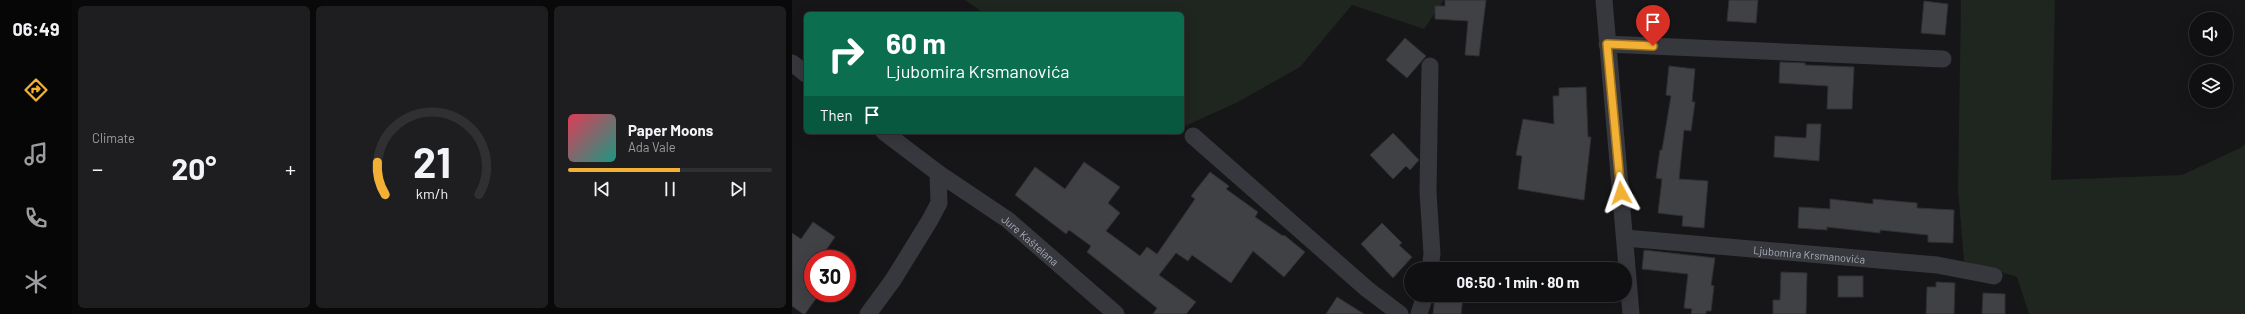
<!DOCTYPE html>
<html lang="en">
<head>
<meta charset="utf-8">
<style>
	body { margin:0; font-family:Barlow,sans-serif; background:#1e1e20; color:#f1f3f6; height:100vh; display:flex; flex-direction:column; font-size:15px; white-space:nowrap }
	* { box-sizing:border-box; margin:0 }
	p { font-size:13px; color:#9c9d9f }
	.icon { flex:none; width:22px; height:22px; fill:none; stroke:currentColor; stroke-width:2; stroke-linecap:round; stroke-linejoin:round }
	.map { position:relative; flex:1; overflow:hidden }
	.drawer { display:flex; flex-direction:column; gap:6px; padding:6px; background:#09090a; width:720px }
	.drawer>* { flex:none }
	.top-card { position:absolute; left:12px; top:12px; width:380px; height:122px; border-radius:6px; box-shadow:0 4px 16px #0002,0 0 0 1px #303032; background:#0b6e4f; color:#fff; overflow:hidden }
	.tools { position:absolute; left:1397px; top:12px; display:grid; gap:8px }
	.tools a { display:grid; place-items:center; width:44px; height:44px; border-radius:50%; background:#101012; box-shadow:0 4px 16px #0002,0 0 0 1px #303032; font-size:20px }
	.speed { position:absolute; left:12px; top:250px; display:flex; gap:8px; font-size:20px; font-weight:700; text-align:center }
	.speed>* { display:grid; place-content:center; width:52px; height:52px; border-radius:50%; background:#101012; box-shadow:0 4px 16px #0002,0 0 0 1px #303032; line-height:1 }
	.speed .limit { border:6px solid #d22; background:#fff; color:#111 }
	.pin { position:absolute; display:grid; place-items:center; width:34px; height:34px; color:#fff; margin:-41px -17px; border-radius:50% 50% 50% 0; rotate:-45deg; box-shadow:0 0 4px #0007 }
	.pin .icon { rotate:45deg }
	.me { position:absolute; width:44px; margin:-22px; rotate:355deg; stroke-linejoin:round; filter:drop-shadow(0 0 3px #0008) }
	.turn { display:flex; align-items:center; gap:14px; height:84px; padding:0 16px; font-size:18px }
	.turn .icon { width:52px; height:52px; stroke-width:2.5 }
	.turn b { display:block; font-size:28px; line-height:34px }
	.then { display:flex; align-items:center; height:38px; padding:0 16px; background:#0003; gap:8px; font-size:15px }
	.big { font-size:30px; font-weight:700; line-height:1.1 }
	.drawer .widget { flex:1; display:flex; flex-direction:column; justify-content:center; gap:6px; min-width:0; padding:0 14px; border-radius:6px; background:#1e1e20 }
	.drawer .dial { align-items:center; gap:0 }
	.dial svg { height:104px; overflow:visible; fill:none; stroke:#303032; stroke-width:7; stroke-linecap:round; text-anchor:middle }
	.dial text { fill:#f1f3f6; stroke:none }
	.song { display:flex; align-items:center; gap:12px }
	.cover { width:48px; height:48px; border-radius:6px; background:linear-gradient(135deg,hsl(350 70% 55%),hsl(170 70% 35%)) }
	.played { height:4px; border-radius:2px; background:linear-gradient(90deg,#f2b134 55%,#303032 55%) }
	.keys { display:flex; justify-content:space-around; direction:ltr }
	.heat { display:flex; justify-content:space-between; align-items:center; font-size:22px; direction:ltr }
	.drawer .tiles { flex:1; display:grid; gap:6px; grid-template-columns:repeat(3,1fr) }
	.trip { position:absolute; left:612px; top:262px; width:228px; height:40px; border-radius:20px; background:#101012; box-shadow:0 4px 16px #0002,0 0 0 1px #303032; font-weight:700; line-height:40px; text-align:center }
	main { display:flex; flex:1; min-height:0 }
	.tabs { display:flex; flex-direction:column; width:72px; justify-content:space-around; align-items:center; background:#060607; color:#9c9d9f }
	.tabs .icon { width:28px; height:28px }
	.tabs .current { color:#f2b134 }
	.tabs b { font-size:18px; color:#f1f3f6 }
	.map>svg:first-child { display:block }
	.green { fill:#1e261f }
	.building { fill:#404145; stroke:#303034 }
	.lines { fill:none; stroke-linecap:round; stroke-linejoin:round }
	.minor { stroke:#37383d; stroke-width:17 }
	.route-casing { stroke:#9d7322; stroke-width:10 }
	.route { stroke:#f2b134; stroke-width:7 }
	.labels { text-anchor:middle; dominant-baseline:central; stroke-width:3.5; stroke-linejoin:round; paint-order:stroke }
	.street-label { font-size:11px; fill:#a8adb8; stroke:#111113 }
</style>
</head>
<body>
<main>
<nav class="tabs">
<b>06:49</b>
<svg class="icon current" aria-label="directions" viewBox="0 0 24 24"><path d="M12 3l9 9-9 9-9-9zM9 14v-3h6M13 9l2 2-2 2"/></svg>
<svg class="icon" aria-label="music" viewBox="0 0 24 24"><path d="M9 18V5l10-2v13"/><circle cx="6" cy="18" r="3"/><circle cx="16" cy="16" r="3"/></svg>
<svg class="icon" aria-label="phone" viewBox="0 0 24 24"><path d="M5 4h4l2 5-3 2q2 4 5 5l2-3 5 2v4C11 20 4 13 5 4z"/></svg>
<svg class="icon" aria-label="climate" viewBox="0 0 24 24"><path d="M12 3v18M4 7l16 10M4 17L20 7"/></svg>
</nav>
<section class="drawer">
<div class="tiles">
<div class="widget"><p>Climate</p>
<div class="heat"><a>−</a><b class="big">20°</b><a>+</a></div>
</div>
<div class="widget dial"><svg viewBox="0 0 100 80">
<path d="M14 69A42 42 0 1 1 86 69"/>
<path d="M14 69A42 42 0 0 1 8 44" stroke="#f2b134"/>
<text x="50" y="56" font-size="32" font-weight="700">21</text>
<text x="50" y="72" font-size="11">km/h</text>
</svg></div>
<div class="widget">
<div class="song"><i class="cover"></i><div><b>Paper Moons</b><p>Ada Vale</p></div></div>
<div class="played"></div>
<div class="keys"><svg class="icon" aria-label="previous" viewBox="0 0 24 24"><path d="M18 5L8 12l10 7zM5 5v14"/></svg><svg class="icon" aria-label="pause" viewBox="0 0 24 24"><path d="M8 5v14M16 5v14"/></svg><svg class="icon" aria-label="next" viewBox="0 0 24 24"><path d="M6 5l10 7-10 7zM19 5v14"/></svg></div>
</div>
</div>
</section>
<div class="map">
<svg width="1453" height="314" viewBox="0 0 1453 314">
	<rect width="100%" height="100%" fill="#161618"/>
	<!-- green -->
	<g class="green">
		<path d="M173 0H652L632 29 560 5 508 67 444 103 393 126 390 125V14H193Z"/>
		<path d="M1169 0H1263L1259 180 1390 175 1450 147 1453 144V314H1237L1225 277 1172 261 1166 189Z"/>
	</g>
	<!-- building -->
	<g class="building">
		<path d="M653 0H694L687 56 673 55 676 21 643 19V6H653Z"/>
		<path d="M937 0H966L964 23 935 21Z"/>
		<path d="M1132 1 1156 4 1153 35 1129 33Z"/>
		<path d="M613 38 634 56 615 78 594 60Z"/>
		<path d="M988 62 1013 63V65L1062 67 1060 109H1035L1036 86 987 83Z"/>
		<path d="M877 66 903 69 900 102H903L899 131 892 130 887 179 916 181 912 228 890 226 891 216 866 213 870 179 864 178 868 150H870L879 96 874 95Z"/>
		<path d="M794 87 796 137H799L792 200 726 189 730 156 724 155 731 119 762 124 761 96H767V88Z"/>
		<path d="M1015 124H1029L1027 161 982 157 983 136 1014 138Z"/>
		<path d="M601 133 627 160 618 170 614 166 601 179 578 155Z"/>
		<path d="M292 162 328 187 316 203 328 213 314 231 348 256 355 247 365 254 403 199 399 196 418 172 437 186 434 189 466 212 463 217 491 236 492 235 513 252 492 277 461 251 439 283 400 255 396 261 384 253 367 275 404 302 394 314H361L365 308 295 252 299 246 277 230 274 234 223 195 243 167 273 189Z"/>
		<path d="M1038 199 1081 204V199L1125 203V208L1162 210 1161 243 1136 242V235L1088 230V233L1035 227V230L1006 228 1007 207 1038 209Z"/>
		<path d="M21 222 43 237 28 259H21V293H28L13 314H11L0 306V233L9 239Z"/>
		<path d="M590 223 610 243 607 245 620 257 601 278 569 244Z"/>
		<path d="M852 250 923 258 919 285 922 286 919 311H914V314H899L900 309 892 308 896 274 850 269Z"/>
		<path d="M989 272 1015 273 1014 314H981V300H988Z"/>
		<rect x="1046" y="276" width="25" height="21"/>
		<path d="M1144 282 1163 283 1162 314H1134L1135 287H1144Z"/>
		<path d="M1191 293 1213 294V314H1190Z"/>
		<path d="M643 295 671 297 669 314H641Z"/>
		<path d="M545 297 572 314H534Z"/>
	</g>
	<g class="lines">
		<!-- minor -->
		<g class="minor">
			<path d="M812 0 839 314"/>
			<path d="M815 44 1151 59"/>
			<path d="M0 63 14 74"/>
			<path id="s1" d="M92 132 146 173 216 220 324 314"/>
			<path d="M401 136 575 289 608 314"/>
			<path id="s2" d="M833 238 1145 265 1202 276"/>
			<path d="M638 269 640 254 636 192 638 66"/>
			<path d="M76 314 101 280 138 220 147 203 146 173"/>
			<path d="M627 314 633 295"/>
		</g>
	</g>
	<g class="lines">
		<defs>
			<path id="route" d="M829 193 815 44 861 46"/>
		</defs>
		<!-- route casing -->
		<use href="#route" class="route-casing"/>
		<!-- route -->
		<use href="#route" class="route"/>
	</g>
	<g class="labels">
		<!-- street labels -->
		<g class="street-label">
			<text stroke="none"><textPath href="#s1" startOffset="182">Jure Kaštelana</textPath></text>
			<text stroke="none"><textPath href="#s2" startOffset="185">Ljubomira Krsmanovića</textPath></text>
		</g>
	</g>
</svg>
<div class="tools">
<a><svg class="icon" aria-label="sound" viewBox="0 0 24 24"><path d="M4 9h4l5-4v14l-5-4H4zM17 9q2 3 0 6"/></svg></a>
<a><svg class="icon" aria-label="layers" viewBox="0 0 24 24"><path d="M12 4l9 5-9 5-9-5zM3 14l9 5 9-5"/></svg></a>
</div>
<div class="speed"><div class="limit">30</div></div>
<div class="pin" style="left:861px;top:46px;background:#d93025"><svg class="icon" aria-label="arrive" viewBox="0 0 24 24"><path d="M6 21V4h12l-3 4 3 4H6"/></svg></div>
<svg class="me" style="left:829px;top:193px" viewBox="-20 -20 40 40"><path d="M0-17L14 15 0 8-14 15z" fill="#f2b134" stroke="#fff" stroke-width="4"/></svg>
<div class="trip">06:50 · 1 min · 80 m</div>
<div class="top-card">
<div class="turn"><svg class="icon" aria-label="right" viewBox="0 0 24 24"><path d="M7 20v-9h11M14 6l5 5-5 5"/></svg><div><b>60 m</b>Ljubomira Krsmanovića</div></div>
<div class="then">Then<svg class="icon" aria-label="arrive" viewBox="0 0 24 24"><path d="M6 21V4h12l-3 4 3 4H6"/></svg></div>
</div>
</div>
</main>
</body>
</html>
